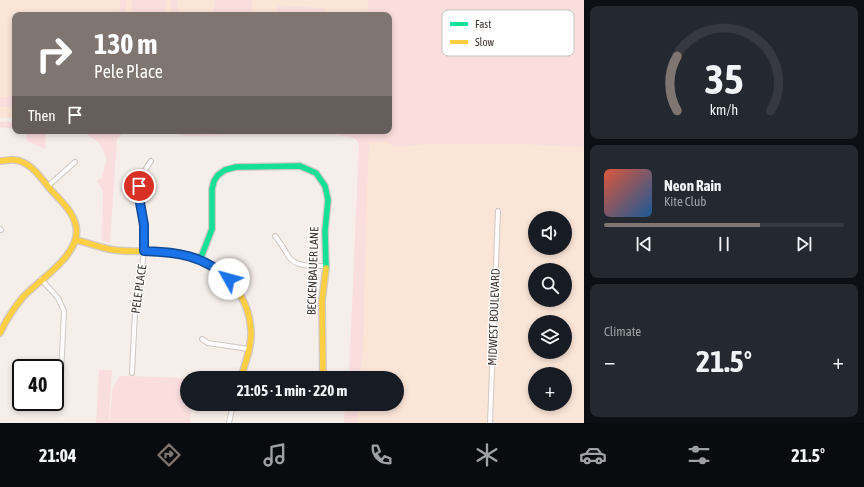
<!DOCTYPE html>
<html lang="en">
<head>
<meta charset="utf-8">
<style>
	body { margin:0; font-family:"Asap Condensed",sans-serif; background:#242831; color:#f1f3f6; height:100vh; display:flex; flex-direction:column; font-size:15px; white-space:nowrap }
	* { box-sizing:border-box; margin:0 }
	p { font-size:13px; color:#9ea1a6 }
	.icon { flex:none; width:22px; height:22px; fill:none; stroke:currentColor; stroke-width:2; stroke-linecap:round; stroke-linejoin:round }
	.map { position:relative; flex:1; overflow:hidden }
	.panel { display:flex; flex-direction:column; gap:6px; padding:6px; background:#0d0f14; width:280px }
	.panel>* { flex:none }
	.guide { position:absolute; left:12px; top:12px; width:380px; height:122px; border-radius:8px; box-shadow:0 2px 6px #0003; background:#807671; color:#fff; overflow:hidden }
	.fabs { position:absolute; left:528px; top:211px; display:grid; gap:8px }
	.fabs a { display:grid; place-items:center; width:44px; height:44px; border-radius:50%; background:#171b24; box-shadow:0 2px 6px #0003; font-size:20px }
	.speed { position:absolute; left:12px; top:359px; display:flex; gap:8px; font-size:20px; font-weight:700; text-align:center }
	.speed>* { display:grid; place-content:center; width:52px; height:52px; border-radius:50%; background:#171b24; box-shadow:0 2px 6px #0003; line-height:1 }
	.speed .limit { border:2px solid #111; border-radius:6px; background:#fff; color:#111 }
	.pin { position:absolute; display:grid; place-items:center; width:34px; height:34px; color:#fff; margin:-17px; border:2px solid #fff; border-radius:50%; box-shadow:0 1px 4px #0007 }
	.me { position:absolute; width:44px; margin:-22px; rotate:308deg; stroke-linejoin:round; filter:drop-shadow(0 0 3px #0008) }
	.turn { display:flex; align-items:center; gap:14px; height:84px; padding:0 16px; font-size:18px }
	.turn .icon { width:52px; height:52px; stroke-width:2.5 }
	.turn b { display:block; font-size:28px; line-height:34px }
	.then { display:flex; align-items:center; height:38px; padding:0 16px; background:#0003; gap:8px; font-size:15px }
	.big { font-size:30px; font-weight:700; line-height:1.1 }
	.panel .tile { flex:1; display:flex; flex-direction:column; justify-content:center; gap:6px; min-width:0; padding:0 14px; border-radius:8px; background:#242831 }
	.panel .dial { align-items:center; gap:0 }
	.dial svg { height:104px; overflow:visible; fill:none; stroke:#363941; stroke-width:7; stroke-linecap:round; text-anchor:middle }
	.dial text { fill:#f1f3f6; stroke:none }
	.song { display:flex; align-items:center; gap:12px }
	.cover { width:48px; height:48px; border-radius:6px; background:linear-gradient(135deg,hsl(10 70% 55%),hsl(210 70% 35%)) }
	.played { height:4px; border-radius:2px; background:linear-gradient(90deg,#807671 65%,#363941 65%) }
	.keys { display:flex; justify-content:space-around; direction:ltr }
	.heat { display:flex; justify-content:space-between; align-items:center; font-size:22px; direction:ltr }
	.trip { position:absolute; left:180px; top:371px; width:224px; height:40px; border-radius:20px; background:#171b24; box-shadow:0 2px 6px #0003; font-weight:700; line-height:40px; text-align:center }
	.tab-bar { display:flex; height:64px; justify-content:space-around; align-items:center; background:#090b0e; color:#9ea1a6 }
	.tab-bar .icon { width:28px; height:28px }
	.tab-bar .active { color:#807671 }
	.tab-bar b { font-size:18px; color:#f1f3f6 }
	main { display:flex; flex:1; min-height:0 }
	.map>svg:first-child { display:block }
	.built { fill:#fae5d7; fill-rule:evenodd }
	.green { fill:#fadddd }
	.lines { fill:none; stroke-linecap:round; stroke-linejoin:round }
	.street-casing { stroke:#d0c8c2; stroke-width:6 }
	.fast-casing { stroke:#d0c8c2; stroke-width:8 }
	.slow-casing { stroke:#d0c8c2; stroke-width:8 }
	.street { stroke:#fefcfc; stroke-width:4 }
	.fast { stroke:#16e098; stroke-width:5.5 }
	.slow { stroke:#ffcf43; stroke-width:5.5 }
	.route-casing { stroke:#114b97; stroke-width:10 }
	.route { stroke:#1a73e8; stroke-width:7 }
	.labels { text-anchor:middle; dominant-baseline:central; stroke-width:3; stroke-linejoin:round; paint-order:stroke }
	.street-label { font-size:12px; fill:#403630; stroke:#fff }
	.key { fill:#fff; stroke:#c6c3c1; stroke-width:1 }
	.key-label { font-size:11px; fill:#403630 }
</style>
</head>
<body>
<main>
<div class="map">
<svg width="584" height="423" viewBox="0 0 584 423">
	<rect width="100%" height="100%" fill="#f6eee9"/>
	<!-- built -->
	<g class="built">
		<path d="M0 0H368L367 15H15V118H0Z"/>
		<path d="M363 133 584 142V423H351L352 404H397V378H353ZM535 218H565V248H535ZM535 270H565V300H535ZM535 322H565V352H535ZM535 374H565V404H535Z"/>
	</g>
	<!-- green -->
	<g class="green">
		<path d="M120 0H126V15H119Z"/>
		<path d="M132 0H166L165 15H131Z"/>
		<path d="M171 0H178L177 15H171Z"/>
		<path d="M215 0H252L251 15H214Z"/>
		<path d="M368 0H584V147L523 144H425L396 147 386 142 369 143 366 211 363 352 361 371 362 378H349L359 143 354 138 335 135H232L188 136 161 131H148H389V15H367Z"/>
		<path d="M278 6 325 8V15H277Z"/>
		<rect x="0" y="97" width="15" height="10"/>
		<path d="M0 122H15V129L0 127Z"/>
		<path d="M22 131H46L45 149 27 141 26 133Z"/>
		<path d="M79 131H127L117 138 110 243 102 241 103 192 97 181 102 178C103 172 106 165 106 159 105 145 91 135 79 131Z"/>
		<path d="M99 370H112L109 419H110L113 387 120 376 187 378V404H192L190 423H96Z"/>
		<path d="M345 404H359L357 423H344Z"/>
	</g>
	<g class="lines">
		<defs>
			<g id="street">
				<path d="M48 186 75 162"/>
				<path d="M0 229 1 230"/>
				<path d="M275 236C280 242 283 247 287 254 294 268 313 266 326 266"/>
				<path d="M41 279 58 298 64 311 61 375"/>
				<path d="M202 339 208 343 249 349"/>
				<path d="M132 373 135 312 141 276 144 251V225L139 199V188L143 173 151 161"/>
				<path d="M229 423 233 404"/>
				<path d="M490 423 498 211"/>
			</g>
			<path id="fast" d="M200 260 212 229V189L214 181 218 175 225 170 236 167 300 166 316 173 325 186 328 200 325 231 326 268"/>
			<g id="slow">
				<path d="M0 161C5 161 11 159 15 160 31 162 41 178 50 189 60 200 73 211 76 226 82 254 40 279 23 297 14 308 6 320 0 333"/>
				<path d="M76 240C89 243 101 248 114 250 135 253 157 249 178 253 216 261 249 290 251 331 252 347 245 363 241 378"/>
				<path d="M323 378 322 301 326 268"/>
			</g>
		</defs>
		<!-- street casing -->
		<use href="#street" class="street-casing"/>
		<!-- fast casing -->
		<use href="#fast" class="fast-casing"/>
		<!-- slow casing -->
		<use href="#slow" class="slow-casing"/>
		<!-- street -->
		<use href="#street" class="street"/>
		<!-- fast -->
		<use href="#fast" class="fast"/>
		<!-- slow -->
		<use href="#slow" class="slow"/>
	</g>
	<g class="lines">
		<defs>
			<path id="route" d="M139 186V197L144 225V251C177 252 203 255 229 279"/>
		</defs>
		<!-- route casing -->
		<use href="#route" class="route-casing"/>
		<!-- route -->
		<use href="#route" class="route"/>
	</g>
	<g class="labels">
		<!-- street labels -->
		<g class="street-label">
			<text transform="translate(313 271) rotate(-88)">BECKENBAUER LANE</text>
			<text transform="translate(139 289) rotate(-82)">PELE PLACE</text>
			<text transform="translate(494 317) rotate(-88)">MIDWEST BOULEVARD</text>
		</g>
	</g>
	<!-- legend -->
	<rect x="442" y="10" width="132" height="46" rx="6" class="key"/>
	<rect x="450" y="22" width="18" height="4" fill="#16e098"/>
	<rect x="450" y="40" width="18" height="4" fill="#ffcf43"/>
	<g class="key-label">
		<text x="475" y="28">Fast</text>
		<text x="475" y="46">Slow</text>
	</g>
</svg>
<div class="fabs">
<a><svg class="icon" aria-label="sound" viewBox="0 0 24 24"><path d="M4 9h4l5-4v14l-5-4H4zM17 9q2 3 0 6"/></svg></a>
<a><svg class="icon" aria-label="search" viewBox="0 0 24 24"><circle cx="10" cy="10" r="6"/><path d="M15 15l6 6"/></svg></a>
<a><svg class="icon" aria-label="layers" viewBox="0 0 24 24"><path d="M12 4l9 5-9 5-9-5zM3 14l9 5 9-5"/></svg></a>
<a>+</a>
</div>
<div class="speed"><div class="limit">40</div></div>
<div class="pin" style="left:139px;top:186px;background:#d93025"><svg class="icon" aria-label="arrive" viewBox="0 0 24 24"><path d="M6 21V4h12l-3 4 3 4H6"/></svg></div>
<svg class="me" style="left:229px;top:279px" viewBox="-20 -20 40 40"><circle r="19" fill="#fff"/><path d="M0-13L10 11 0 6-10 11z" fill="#1a73e8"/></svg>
<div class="trip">21:05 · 1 min · 220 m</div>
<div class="guide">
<div class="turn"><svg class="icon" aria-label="right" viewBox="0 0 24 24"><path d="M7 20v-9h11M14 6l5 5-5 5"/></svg><div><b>130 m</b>Pele Place</div></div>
<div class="then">Then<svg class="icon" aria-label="arrive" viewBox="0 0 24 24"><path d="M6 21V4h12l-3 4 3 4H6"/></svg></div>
</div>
</div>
<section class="panel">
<div class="tile dial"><svg viewBox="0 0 100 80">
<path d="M14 69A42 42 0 1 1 86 69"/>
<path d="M14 69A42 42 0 0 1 14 27" stroke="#807671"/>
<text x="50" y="56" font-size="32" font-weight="700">35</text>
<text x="50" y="72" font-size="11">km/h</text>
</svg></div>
<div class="tile">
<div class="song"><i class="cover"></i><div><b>Neon Rain</b><p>Kite Club</p></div></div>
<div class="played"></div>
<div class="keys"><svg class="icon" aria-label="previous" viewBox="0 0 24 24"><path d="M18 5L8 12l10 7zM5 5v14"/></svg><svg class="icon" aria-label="pause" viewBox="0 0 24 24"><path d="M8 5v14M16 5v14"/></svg><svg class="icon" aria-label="next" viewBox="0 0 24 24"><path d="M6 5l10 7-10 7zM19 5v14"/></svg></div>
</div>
<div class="tile"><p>Climate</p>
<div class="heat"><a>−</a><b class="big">21.5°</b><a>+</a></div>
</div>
</section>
</main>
<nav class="tab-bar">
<b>21:04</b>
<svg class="icon active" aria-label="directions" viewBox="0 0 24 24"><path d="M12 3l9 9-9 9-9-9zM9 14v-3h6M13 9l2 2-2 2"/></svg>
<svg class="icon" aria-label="music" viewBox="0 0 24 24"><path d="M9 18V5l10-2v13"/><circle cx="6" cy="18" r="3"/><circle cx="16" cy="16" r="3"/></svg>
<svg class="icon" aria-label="phone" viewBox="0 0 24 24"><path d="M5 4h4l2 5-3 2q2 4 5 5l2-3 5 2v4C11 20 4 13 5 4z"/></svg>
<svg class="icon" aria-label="climate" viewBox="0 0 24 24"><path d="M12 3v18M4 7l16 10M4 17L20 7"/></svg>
<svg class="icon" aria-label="car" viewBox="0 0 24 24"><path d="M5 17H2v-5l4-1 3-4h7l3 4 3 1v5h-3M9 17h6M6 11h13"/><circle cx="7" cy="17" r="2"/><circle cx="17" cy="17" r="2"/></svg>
<svg class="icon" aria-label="filters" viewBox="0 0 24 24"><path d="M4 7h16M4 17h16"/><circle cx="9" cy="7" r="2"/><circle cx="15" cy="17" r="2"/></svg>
<b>21.5°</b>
</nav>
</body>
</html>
